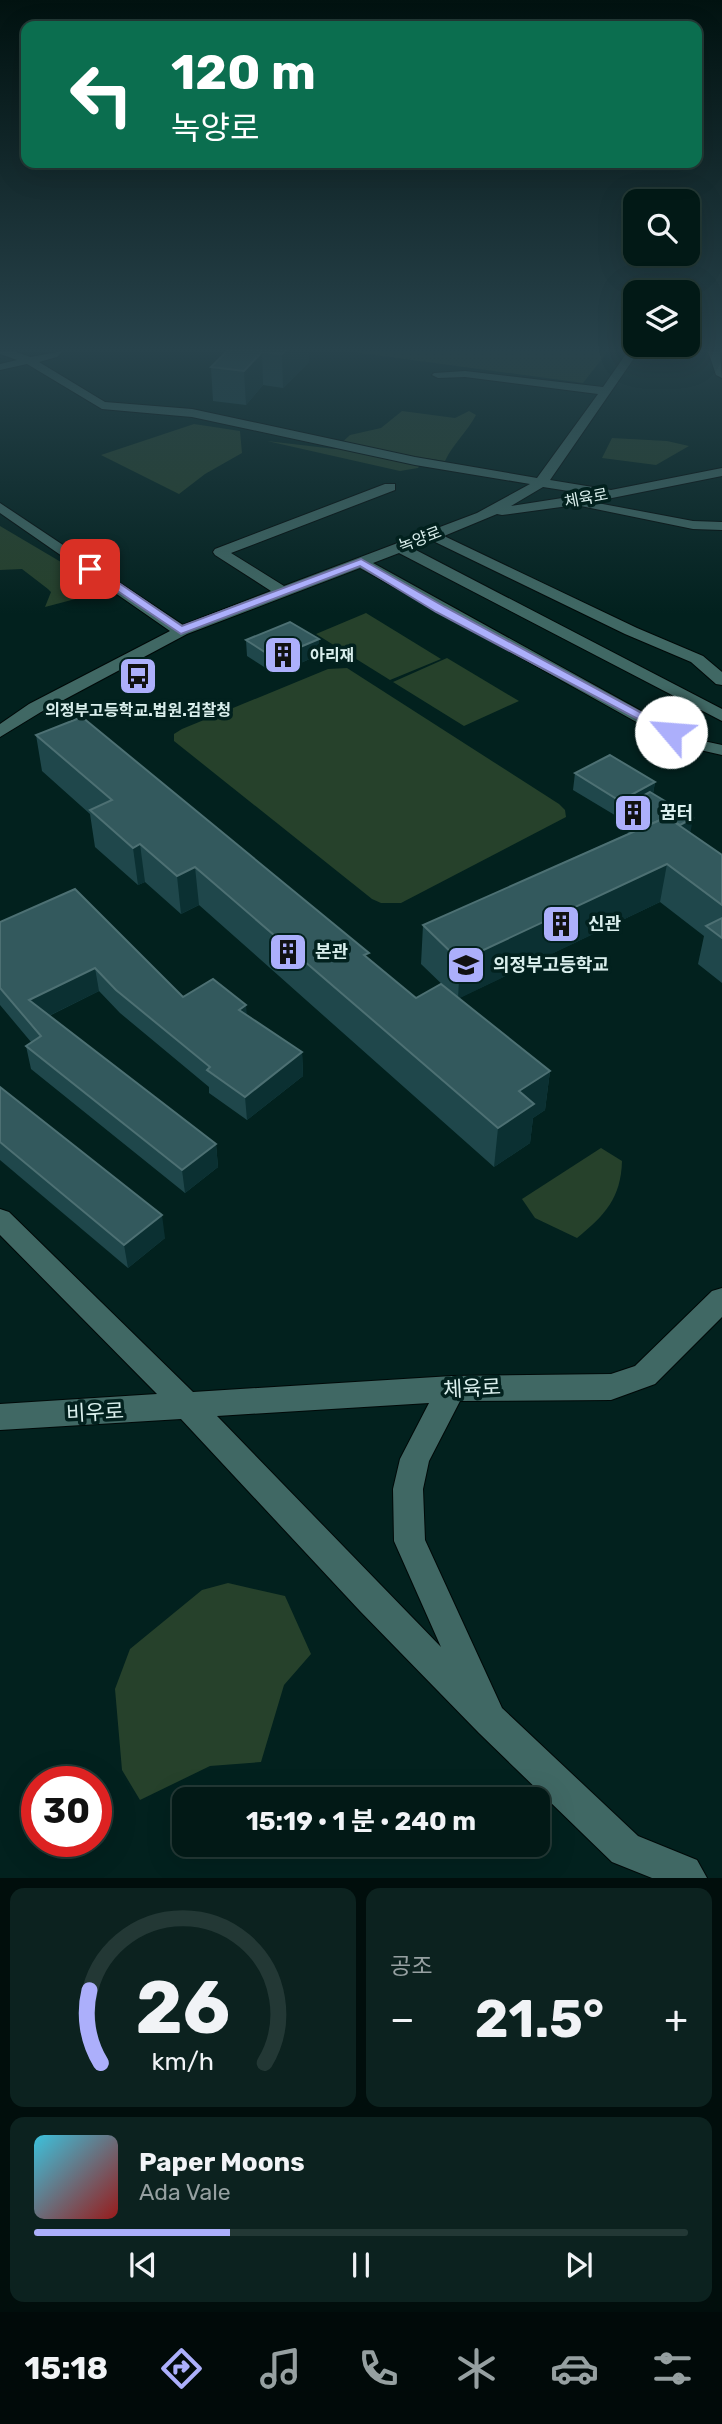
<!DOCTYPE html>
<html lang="ko">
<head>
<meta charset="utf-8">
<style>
	body { margin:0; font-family:Rubik,"Noto Sans KR",sans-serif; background:#0c221f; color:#f1f3f6; height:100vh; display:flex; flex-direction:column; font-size:26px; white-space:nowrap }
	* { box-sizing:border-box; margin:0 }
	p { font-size:23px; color:#96a0a1 }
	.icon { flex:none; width:38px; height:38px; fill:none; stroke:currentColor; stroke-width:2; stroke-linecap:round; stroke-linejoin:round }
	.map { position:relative; height:1878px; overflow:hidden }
	.sheet { display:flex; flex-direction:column; gap:10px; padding:10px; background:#010e0c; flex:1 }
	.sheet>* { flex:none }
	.banner { position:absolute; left:21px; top:21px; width:681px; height:147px; border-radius:14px; box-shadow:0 7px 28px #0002,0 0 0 2px #233835; background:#0b6e4f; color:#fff; overflow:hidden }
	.tools { position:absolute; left:623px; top:189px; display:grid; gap:14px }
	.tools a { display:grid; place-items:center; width:77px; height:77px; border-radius:14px; background:#021916; box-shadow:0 7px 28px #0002,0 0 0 2px #233835; font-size:35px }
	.speed { position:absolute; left:21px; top:1766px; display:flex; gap:14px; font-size:35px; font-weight:700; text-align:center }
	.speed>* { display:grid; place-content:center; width:91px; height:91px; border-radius:50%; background:#021916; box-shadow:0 7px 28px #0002,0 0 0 2px #233835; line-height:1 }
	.speed .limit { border:10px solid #d22; background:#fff; color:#111 }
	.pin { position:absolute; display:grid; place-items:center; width:60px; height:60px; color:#fff; margin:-30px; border-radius:14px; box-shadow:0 4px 10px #0006 }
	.me { position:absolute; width:77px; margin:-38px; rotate:297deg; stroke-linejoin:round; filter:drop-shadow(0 0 5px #0008) }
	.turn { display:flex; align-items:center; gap:24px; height:147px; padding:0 35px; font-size:32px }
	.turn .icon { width:91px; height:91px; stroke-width:2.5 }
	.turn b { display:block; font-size:49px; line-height:60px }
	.big { font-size:52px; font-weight:700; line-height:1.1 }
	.sheet .card { flex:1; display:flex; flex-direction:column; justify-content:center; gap:10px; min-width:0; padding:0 24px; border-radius:14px; background:#0c221f }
	.sheet .dial { align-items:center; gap:0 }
	.dial svg { height:182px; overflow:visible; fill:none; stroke:#233835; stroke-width:7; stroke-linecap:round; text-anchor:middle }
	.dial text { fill:#f1f3f6; stroke:none }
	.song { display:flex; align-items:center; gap:21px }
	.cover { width:84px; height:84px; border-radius:10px; background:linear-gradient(135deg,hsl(190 70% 55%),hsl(0 70% 35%)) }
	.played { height:7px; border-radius:4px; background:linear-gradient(90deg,#acaffb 30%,#233835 30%) }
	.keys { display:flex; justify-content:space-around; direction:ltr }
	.heat { display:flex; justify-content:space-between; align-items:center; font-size:38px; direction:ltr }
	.sheet .tiles { flex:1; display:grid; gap:10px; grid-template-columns:1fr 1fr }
	.card:last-child { grid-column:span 2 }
	.trip { position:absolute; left:172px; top:1787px; width:378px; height:70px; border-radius:14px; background:#021916; box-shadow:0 7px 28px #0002,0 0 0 2px #233835; font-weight:700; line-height:70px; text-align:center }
	.dock { display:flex; height:112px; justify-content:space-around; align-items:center; background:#010a09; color:#96a0a1 }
	.dock .icon { width:49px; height:49px }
	.dock .on { color:#acaffb }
	.dock b { font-size:32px; color:#f1f3f6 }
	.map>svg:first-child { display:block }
	.green { fill:#26412b }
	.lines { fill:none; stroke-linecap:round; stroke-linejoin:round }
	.street-casing { stroke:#000908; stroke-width:2 }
	.street { fill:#406864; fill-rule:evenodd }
	.wall { fill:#1f474b }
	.shaded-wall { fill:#0b3032 }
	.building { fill:#33595d; stroke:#4d7073; stroke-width:2 }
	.route { fill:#acaffb; stroke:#7072a3; stroke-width:2 }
	.labels { text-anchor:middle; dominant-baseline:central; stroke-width:7; stroke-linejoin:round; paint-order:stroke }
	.far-street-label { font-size:16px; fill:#daefed; stroke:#02211e }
	.far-poi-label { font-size:16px; font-weight:bold; fill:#daefed; stroke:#02211e; text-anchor:start }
	.poi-label { font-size:18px; font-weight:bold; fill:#daefed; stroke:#02211e; text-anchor:start }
	.near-street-label { font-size:21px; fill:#daefed; stroke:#02211e }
</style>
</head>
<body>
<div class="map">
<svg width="722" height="1878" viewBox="0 0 722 1878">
	<rect width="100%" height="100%" fill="#02211e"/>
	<!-- green -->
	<g class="green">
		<path d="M346 351H608L583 383Z"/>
		<path d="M402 411 455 418 469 411 476 415C467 432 453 444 445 461L424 458 418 468 400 471 267 441 335 449 350 435 381 428Z"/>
		<path d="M194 424 240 431 242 453 205 474 179 494 101 455Z"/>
		<path d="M612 438 667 441 689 446 656 465 602 458Z"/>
		<path d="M0 526 88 578 94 589 83 597 45 607 51 592 48 589 22 569 0 570Z"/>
		<path d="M366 613 441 659 390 680 316 634Z"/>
		<path d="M447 658 519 701 464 726 393 682Z"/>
		<path d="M347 668 559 804 565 810 566 817 401 903H381L372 899 174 741V734L182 729 328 669Z"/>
		<path d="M601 1148 622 1161C621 1198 605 1215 577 1238L535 1218 522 1199Z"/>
		<path d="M228 1583 285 1596 311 1654 284 1685 261 1762 210 1766 140 1800 122 1770 115 1689 130 1649 202 1590Z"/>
	</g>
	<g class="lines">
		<defs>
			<g id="street">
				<path d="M0 351H14L30 357 63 351 57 357 39 362 105 402 192 409 415 457 537 478 598 394 465 377 438 378 432 375 434 373 465 371 603 387 628 351H639L550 480 611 490 722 468V476L592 502 693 521 722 522V530L693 529 576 505 502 515 497 514 444 536 637 628 703 656 722 672V685L716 684 691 662 625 634 431 540 412 548 722 709V721L399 553 373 563 670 727 699 740 722 745V755L687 747 658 734 360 568 187 634 41 712 0 737V724L29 704 170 631 0 513V503L183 625 271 591 215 555 213 552 215 549 385 484H395V490L231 553 284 586 477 513 530 484 415 465 192 417 102 409 27 364 0 370V364L17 360 0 354ZM543 487 588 494 511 506Z"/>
				<path d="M708 351H720L722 378 716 375Z"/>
				<path d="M0 1209 9 1212 193 1392 452 1376 611 1374 635 1366 712 1291 722 1288V1317L655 1384 611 1400 460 1401 429 1461 423 1489 425 1540 502 1708 638 1836 697 1860 707 1878H652L612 1862 479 1733 360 1611 181 1419 0 1430V1404L157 1394 0 1235ZM429 1403 400 1459 393 1489 394 1541 441 1647 217 1416Z"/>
			</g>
		</defs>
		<!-- street casing -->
		<use href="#street" class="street-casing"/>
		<!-- street -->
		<use href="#street" class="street"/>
	</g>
	<!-- wall -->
	<g class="wall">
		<path d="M227 351H309V362L283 388 263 385 246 405 213 401 211 367Z"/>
		<path d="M246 640 319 655 275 674 247 656Z"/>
		<path d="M36 735 369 960 416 998 449 991 421 964 423 925 629 833 617 826 618 817 573 790 575 773 655 782 653 794 690 833 722 855V983L698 964 704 936 660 902 459 998 550 1071 545 1110 533 1118 530 1143 494 1167 199 905 181 914 145 882 138 885 95 847 90 814 42 771Z"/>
		<path d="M0 922 183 997 247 1015 302 1052 303 1076 247 1120 209 1093V1087L120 1013 99 991 49 1016 216 1144 218 1167 185 1193 31 1069 26 1046 31 1042 0 1005Z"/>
		<path d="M0 1087 165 1238 128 1268 0 1160Z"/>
	</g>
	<!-- shaded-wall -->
	<g class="shaded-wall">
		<path d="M285 351H309V362L283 388 282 354Z"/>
		<path d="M262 352 263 385 246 405 244 371Z"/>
		<path d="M319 639V655L275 674 274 658Z"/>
		<path d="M655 782 652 799 619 809 618 817 620 801Z"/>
		<path d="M693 818 690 835H662Z"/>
		<path d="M140 844 145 882 138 885 133 848Z"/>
		<path d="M667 864 660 902 458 999 460 961Z"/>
		<path d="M195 867 199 905 181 914 177 876Z"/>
		<path d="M95 968 99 991 34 1023 29 1000Z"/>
		<path d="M246 1005 248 1028 239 1010Z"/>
		<path d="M302 1052 303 1076 247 1120 245 1097Z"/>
		<path d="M550 1071 545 1110 533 1118 530 1143 494 1167 498 1128 519 1091Z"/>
		<path d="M216 1144 218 1167 185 1193 182 1170Z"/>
		<path d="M162 1215 165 1238 128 1268 124 1245Z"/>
	</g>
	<!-- building -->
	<g class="building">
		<path d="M227 351H285L282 354 262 352 244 371 211 367Z"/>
		<path d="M290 622 319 639 274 658 246 640Z"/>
		<path d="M82 717 369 953 364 955 416 998 441 984 550 1071 519 1091 534 1104 498 1128 195 867 177 876 140 844 133 848 90 810 112 800 36 735Z"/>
		<path d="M610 755 655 782 620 801 575 773Z"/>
		<path d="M650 792 693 818 680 825 667 817 647 826 619 809Z"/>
		<path d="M667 817 722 855V905L667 864 460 961 423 925Z"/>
		<path d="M75 889 183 997 213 979 246 1005 239 1010 302 1052 245 1097 207 1070 210 1067 116 990 95 968 29 1000 216 1144 182 1170 26 1046 41 1036 0 988V922Z"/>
		<path d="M722 918V938L706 926Z"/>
		<path d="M0 1087 162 1215 124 1245 0 1142Z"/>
	</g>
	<!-- sky -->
	<linearGradient id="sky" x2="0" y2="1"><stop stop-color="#011210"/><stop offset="0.57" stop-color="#28434c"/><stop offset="1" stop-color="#28434c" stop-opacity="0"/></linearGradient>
	<rect width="722" height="614" fill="url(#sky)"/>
	<!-- route -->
	<path class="route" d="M361 559 445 607 677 732 675 734H666L436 612 360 566 181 634 85 569 94 566 182 626Z"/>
	<!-- icons -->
	<defs>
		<symbol id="building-square" viewBox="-11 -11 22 22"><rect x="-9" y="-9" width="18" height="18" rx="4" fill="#acaffb" stroke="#02211e"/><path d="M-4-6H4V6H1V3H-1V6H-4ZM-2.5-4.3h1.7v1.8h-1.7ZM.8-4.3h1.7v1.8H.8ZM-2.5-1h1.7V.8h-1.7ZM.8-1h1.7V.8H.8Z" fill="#111"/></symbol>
		<symbol id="bus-square" viewBox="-11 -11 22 22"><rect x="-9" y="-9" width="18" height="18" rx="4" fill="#acaffb" stroke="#02211e"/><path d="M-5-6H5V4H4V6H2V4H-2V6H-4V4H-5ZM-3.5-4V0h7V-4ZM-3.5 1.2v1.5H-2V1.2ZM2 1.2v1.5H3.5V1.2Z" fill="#111"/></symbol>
		<symbol id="school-square" viewBox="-11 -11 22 22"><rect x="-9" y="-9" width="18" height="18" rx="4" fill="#acaffb" stroke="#02211e"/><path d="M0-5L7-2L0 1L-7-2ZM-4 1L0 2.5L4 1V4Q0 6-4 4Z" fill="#111"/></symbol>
	</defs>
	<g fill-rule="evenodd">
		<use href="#building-square" x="261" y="633" width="44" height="44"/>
		<use href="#bus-square" x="116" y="654" width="44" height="44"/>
		<use href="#building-square" x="611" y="791" width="44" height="44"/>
		<use href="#building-square" x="539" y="902" width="44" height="44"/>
		<use href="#building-square" x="266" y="930" width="44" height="44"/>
		<use href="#school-square" x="444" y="943" width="44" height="44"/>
	</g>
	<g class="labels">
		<!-- far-street labels -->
		<g class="far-street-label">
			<text transform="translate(586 498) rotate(-11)">체육로</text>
			<text transform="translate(420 539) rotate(-21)">녹양로</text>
		</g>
		<!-- far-poi labels -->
		<g class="far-poi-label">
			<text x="310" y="655">아리재</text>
			<text x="138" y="710" text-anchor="middle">의정부고등학교.법원.검찰청</text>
		</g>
		<!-- poi labels -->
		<g class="poi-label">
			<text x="660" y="813">꿈터</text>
			<text x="588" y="924">신관</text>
			<text x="315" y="952">본관</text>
			<text x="493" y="965">의정부고등학교</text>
		</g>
		<!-- near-street labels -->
		<g class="near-street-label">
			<text transform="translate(472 1388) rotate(-3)">체육로</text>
			<text transform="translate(95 1412) rotate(-3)">비우로</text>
		</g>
	</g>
</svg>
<div class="tools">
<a><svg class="icon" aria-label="search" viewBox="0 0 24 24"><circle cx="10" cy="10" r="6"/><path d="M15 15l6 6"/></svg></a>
<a><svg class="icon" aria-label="layers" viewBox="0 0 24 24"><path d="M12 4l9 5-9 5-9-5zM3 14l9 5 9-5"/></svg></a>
</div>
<div class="speed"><div class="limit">30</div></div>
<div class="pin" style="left:90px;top:569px;background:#d93025"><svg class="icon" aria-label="arrive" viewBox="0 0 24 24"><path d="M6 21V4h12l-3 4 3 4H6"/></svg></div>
<svg class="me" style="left:671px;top:732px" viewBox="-20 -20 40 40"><circle r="19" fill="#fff"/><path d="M0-13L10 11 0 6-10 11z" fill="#acaffb"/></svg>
<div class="trip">15:19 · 1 분 · 240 m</div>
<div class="banner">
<div class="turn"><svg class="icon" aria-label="left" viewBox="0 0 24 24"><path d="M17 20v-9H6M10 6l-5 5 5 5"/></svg><div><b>120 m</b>녹양로</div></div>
</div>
</div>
<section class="sheet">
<div class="tiles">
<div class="card dial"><svg viewBox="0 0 100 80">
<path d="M14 69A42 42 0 1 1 86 69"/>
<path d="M14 69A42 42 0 0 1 9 37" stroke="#acaffb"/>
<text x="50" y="56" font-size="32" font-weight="700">26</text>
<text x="50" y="72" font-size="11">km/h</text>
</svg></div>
<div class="card"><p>공조</p>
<div class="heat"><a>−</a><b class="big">21.5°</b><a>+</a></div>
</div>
<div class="card">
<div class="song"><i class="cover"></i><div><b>Paper Moons</b><p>Ada Vale</p></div></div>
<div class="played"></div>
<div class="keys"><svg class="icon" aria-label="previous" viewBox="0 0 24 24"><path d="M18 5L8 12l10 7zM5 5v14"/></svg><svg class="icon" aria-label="pause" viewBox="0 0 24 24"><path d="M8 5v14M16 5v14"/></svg><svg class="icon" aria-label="next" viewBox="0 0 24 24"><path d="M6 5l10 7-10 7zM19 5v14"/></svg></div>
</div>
</div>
</section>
<nav class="dock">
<b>15:18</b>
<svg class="icon on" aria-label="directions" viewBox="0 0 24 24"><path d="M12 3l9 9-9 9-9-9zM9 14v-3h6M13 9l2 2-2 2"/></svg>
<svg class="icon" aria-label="music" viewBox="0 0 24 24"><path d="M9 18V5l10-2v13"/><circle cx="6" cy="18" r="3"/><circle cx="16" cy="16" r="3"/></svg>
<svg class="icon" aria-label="phone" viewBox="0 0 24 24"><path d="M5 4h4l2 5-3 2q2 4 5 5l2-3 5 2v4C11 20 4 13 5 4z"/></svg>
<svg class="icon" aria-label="climate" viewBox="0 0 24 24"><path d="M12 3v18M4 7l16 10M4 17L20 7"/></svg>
<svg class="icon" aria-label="car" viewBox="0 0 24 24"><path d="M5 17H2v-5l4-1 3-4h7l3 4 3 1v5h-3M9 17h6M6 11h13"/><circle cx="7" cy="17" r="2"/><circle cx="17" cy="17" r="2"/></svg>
<svg class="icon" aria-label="filters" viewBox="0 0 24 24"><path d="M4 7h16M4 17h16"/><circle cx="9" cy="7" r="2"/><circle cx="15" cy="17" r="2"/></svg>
</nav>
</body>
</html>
